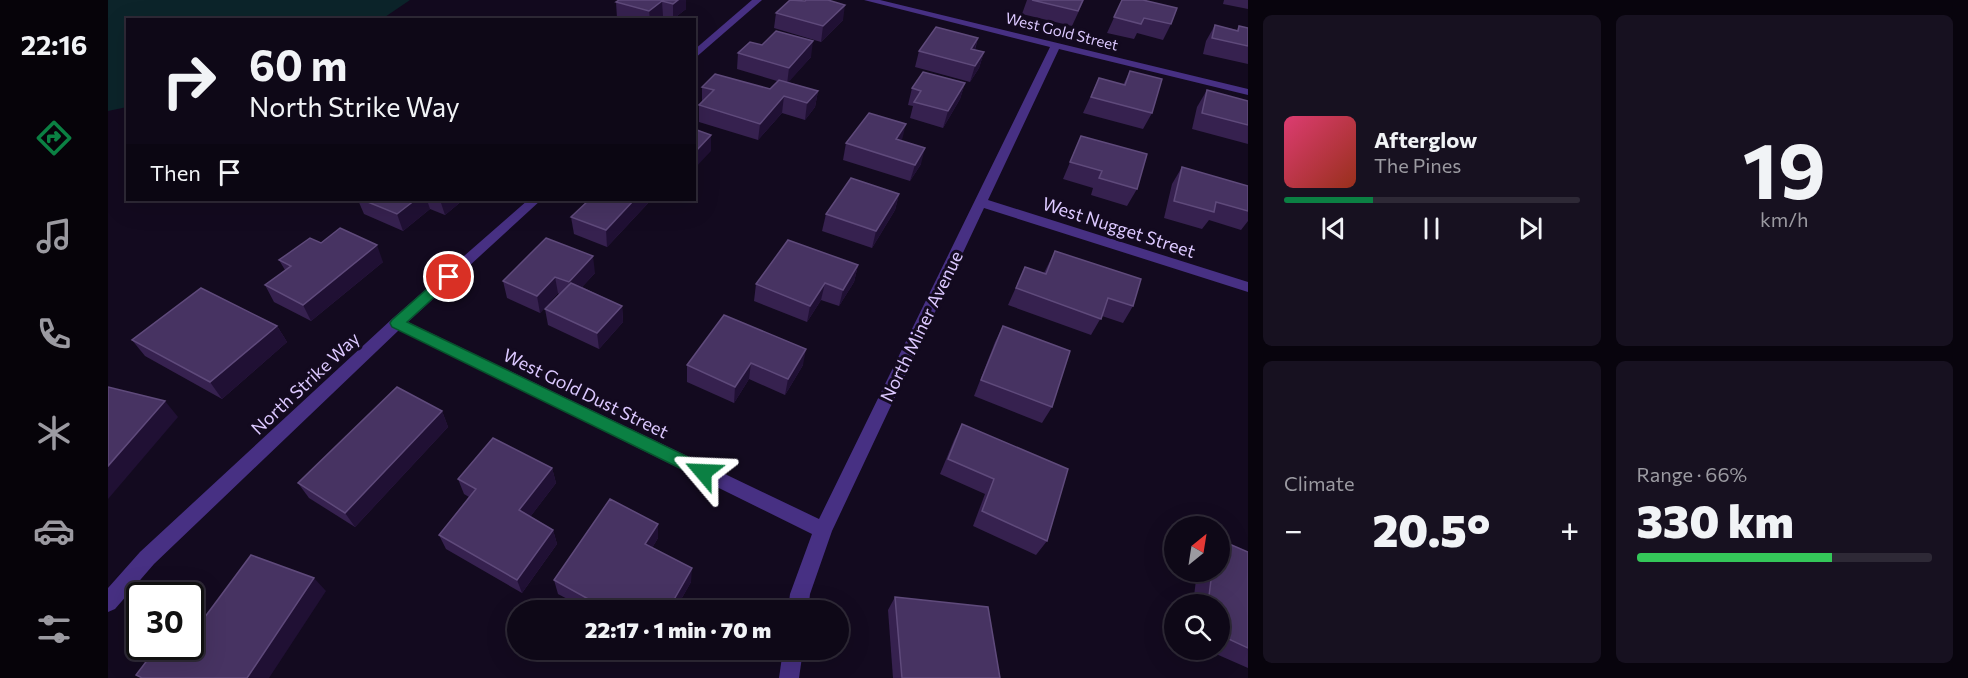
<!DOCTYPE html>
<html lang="en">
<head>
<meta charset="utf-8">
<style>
	body { margin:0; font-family:Commissioner,sans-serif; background:#171120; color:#f1f3f6; height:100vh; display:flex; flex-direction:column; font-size:22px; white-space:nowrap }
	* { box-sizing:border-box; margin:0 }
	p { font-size:20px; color:#9b9aa1 }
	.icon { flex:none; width:33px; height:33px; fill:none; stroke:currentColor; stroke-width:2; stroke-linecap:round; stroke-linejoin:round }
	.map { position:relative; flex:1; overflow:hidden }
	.side { display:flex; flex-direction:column; gap:15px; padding:15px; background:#08040d; width:720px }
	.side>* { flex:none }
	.banner { position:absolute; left:18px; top:18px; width:570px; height:183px; border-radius:0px; box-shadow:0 6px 24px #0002,0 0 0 2px #2e2936; background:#0e0817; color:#f1f3f6; overflow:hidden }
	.needle { width:39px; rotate:30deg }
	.controls { position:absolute; left:1056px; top:516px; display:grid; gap:12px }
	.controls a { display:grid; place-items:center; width:66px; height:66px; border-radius:50%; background:#0e0817; box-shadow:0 6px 24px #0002,0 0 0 2px #2e2936; font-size:30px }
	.speed { position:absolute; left:18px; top:582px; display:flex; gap:12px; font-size:30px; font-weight:700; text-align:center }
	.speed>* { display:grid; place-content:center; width:78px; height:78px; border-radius:50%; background:#0e0817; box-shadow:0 6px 24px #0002,0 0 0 2px #2e2936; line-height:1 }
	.speed .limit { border:3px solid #111; border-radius:9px; background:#fff; color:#111 }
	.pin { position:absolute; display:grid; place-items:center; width:51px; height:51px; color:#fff; margin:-26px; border:3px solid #fff; border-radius:50%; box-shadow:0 2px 6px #0007 }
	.me { position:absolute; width:66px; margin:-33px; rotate:296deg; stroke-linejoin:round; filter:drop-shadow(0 0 4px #0008) }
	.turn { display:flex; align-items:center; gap:21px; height:126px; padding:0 24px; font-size:27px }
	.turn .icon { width:78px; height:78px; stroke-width:2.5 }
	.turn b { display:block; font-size:42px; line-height:51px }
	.then { display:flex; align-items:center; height:57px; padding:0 24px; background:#0003; gap:12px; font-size:22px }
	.big { font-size:45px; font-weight:800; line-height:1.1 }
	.side .widget { flex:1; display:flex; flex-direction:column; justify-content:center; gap:9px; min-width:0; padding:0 21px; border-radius:9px; background:#171120 }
	.side .dial { align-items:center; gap:0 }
	.dial b { font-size:78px; line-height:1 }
	.song { display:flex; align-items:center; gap:18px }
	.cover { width:72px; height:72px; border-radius:9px; background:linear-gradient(135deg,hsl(340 70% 55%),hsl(10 70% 35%)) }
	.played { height:6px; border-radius:3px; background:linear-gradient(90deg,#0b8043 30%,#2e2936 30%) }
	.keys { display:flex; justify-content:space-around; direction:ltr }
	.heat { display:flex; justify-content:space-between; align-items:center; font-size:33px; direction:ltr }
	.charge { height:9px; border-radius:4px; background:linear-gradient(90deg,#34c759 66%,#2e2936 0) }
	.side .tiles { flex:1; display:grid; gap:15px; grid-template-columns:repeat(2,1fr) }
	.trip { position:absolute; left:399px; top:600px; width:342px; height:60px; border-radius:30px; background:#0e0817; box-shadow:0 6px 24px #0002,0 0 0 2px #2e2936; font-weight:800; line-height:60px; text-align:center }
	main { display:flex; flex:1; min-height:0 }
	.tabs { display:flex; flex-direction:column; width:108px; justify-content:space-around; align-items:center; background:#060309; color:#9b9aa1 }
	.tabs .icon { width:42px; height:42px }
	.tabs .current { color:#0b8043 }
	.tabs b { font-size:27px; color:#f1f3f6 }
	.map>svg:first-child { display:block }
	.green { fill:#0c242a }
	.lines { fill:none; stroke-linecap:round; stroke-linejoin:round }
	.street { fill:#473083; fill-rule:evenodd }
	.wall { fill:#36214f }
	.shaded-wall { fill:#201034 }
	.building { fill:#473362; stroke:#5f4a7b; stroke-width:1.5 }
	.route { fill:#0b8043; stroke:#07532c; stroke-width:1.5 }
	.labels { text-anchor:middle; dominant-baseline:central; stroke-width:6; stroke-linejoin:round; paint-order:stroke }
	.far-street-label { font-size:15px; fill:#dcc8ff; stroke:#130a1f }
	.street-label { font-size:18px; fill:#dcc8ff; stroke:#130a1f }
</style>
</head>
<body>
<main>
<nav class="tabs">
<b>22:16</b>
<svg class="icon current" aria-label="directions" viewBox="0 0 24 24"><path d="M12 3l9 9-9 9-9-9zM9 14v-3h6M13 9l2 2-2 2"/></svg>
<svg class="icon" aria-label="music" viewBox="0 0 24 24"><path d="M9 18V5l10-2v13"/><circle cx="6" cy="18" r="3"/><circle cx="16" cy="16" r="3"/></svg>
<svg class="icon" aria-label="phone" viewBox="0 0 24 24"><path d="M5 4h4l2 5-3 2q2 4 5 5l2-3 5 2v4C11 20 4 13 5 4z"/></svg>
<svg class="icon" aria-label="climate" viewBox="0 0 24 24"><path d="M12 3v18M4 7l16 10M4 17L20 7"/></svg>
<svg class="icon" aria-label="car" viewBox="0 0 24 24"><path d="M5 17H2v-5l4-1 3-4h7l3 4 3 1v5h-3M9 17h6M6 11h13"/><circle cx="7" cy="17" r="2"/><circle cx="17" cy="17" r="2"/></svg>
<svg class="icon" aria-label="filters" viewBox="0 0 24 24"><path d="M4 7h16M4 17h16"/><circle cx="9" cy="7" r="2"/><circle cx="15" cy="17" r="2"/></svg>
</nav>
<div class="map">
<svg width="1140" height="678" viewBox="0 0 1140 678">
	<rect width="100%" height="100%" fill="#130a1f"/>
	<!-- green -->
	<path class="green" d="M0 0H302L274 19 20 20 19 107 0 111Z"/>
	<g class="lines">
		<!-- street -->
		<g class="street">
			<path d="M644 0H654L586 59V50Z"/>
			<path d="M756 0H772L1140 89V95L951 49 880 200 1140 282V292L876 208 724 531 702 594 700 610H680L682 594 704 534 291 330 46 564 7 609 0 612V588L32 552 284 319 420 200H433L300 322 711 519 942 47Z"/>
			<path d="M675 650H695L691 678H671Z"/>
		</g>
	</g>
	<!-- wall -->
	<g class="wall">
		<path d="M511 0H578V9L565 19 555 16 551 20H516L509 18 508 2Z"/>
		<path d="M919 0H976L964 26 914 14Z"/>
		<path d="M1014 0 1063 24 1055 40 1029 33 1026 39 999 33Z"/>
		<path d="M1116 0H1140V9L1115 4Z"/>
		<path d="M668 13 735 20 713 42 666 28Z"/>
		<path d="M1107 25 1129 30 1131 26 1140 28V64L1095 54 1098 41Z"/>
		<path d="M870 38 867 50 876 52 871 68 862 82 807 67 811 51Z"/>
		<path d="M630 53 703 57 680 82 710 91 707 107 697 120 674 113 650 140 591 122V105L594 103V87L662 89 669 81 629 69Z"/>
		<path d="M1022 71 1044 113 1035 129 975 113 991 78 1015 85Z"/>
		<path d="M857 83 852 99 835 128 802 118 805 106 800 105 804 88Z"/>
		<path d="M1099 90 1140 101V144L1084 129 1089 107Z"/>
		<path d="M973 136 1029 189 1019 206 983 195 985 188 955 179Z"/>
		<path d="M794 141 813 164 802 181 735 160 738 143Z"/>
		<path d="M1074 167 1140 186V221L1133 230 1101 220 1094 229 1056 218 1064 184Z"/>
		<path d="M791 194 787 210 764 248 714 231 718 214Z"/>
		<path d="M250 200H355L337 215 322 209 295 231 256 214Z"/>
		<path d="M481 200H543L499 247 466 234 463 217Z"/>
		<path d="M213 243 275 262 203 321 166 302 157 285 177 270 171 260Z"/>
		<path d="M947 251 1025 306 1015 323 994 316 983 335 900 305 917 267 936 273Z"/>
		<path d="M750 265 746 282 731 306 713 300 699 322 646 301 648 284Z"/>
		<path d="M487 273 474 287 514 306 515 322 491 349 440 325 437 309 451 294 450 293 432 313 399 298 395 281Z"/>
		<path d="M616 315 695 365 677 395 641 379 626 403 579 382V365Z"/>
		<path d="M169 326 179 342 114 399 37 356 24 340Z"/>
		<path d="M895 326 944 407 934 423 866 396 887 342Z"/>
		<path d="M334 411 340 427 247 527 201 498 190 483Z"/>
		<path d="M854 424 939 541 928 555 865 526 877 494 832 474 846 440Z"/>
		<path d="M444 468 448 483 422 517 445 530 449 544 414 593 338 549 331 535 361 497 356 494 350 479Z"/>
		<path d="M550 524V538L544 548 583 582 567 610H480L450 594 446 580Z"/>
		<path d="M1140 552V668L1099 650H1112V604H1085L1089 572H1112Z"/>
		<path d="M787 597 892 678H785L780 610Z"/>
	</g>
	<!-- shaded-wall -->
	<g class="shaded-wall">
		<path d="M570 0H578V9L565 19V4Z"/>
		<path d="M554 1 555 16 551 20H542L541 11Z"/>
		<path d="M737 5 735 20 713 42 715 26Z"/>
		<path d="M870 38 865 54 858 65 863 49Z"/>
		<path d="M705 41 703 57 679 84 681 68Z"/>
		<path d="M876 52 871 68 862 82 867 66Z"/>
		<path d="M857 83 852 99 835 128 840 111Z"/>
		<path d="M710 91 707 107 697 120 699 103Z"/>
		<path d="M676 96 674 113 650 140 652 124Z"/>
		<path d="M798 124 794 140 788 139Z"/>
		<path d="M603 135V151L586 169V153Z"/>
		<path d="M817 148 813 164 802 181 807 165Z"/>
		<path d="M791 194 787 210 764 248 768 231Z"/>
		<path d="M307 200H319L322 209 295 231 289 214Z"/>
		<path d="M332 200H355L337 215Z"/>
		<path d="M526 200H543L499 247 498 230Z"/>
		<path d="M269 245 275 262 203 321 195 305Z"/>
		<path d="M485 256 487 273 463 299 461 282Z"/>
		<path d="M750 265 746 282 731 306 735 290Z"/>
		<path d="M447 277 450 293 432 313 429 296Z"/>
		<path d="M717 283 713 300 699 322 702 306Z"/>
		<path d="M514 306 515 322 491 349 489 333Z"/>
		<path d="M169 326 179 342 114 399 102 382Z"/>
		<path d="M698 349 695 365 677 395 680 379Z"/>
		<path d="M643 363 641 379 626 403 627 387Z"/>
		<path d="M57 401 70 417 0 499V466Z"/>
		<path d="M334 411 340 427 247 527 237 513Z"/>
		<path d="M444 468 448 483 416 525 411 510Z"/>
		<path d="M550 524V538L538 558 537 544Z"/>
		<path d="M445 530 449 544 414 593 409 580Z"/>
		<path d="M584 568 583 582 567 610H560Z"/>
		<path d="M206 578 218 591 161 678H139Z"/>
	</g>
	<!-- building -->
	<g class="building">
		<path d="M511 0H570L565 4 554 1 541 11 508 2Z"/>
		<path d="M682 0 697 1 698 0H720L737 5 715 26 668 13Z"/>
		<path d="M924 0H975L970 11Z"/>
		<path d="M1014 0H1035L1069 8 1063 24 1036 18 1033 24 1006 17Z"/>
		<path d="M1107 25 1130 31 1131 26 1140 28V46L1104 38Z"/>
		<path d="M828 27 870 38 863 49 876 52 867 66 811 51Z"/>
		<path d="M668 31 705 41 681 68 630 53 642 42 654 45Z"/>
		<path d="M1022 71 1054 79 1044 113 983 97 991 78 1017 85Z"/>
		<path d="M815 72 857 83 840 111 806 102 813 91 804 88Z"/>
		<path d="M607 74 662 89 671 80 710 91 699 103 676 96 652 124 591 105 606 90 594 87Z"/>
		<path d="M1099 90 1140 101V125L1094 113Z"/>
		<path d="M761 113 798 124 788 139 817 148 807 165 738 143Z"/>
		<path d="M586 129 603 135 586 153Z"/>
		<path d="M973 136 1039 154 1029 189 991 178 994 171 962 162Z"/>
		<path d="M1074 167 1140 186V211L1108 202 1106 212 1066 201Z"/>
		<path d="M743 178 791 194 768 231 718 214Z"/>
		<path d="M255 200H307L289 214Z"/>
		<path d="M481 200H526L498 230 463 217Z"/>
		<path d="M232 228 269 245 195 305 157 285 183 266 171 260 202 238 213 243Z"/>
		<path d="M438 238 485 256 461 282 447 277 429 296 395 281Z"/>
		<path d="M680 240 750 265 735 290 717 283 702 306 648 284Z"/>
		<path d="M947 251 1033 279 1025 306 1000 298 993 319 908 288 917 267 938 274Z"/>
		<path d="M463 283 514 306 489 333 437 309Z"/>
		<path d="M93 288 169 326 102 382 24 340Z"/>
		<path d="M616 315 698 349 680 379 643 363 627 387 579 365Z"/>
		<path d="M895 326 962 351 944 407 873 380Z"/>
		<path d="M0 387 57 401 0 466Z"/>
		<path d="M289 387 334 411 237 513 190 483Z"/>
		<path d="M854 424 960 469 939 541 874 511 886 479 840 459Z"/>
		<path d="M385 438 444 468 411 510 445 530 409 580 331 535 368 489 350 479Z"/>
		<path d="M502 499 550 524 537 544 584 568 560 610H500L446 580Z"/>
		<path d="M1112 540 1140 552V648L1112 635V604H1100L1104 572H1112Z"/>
		<path d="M143 555 206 578 139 678H34L28 675 50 646H82V632L85 633Z"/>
		<path d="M787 597 880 607 892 678H794Z"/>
	</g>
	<!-- route -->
	<path class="route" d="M341 272 345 274 347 277 345 280 299 322 601 467 603 472 601 477 595 479 590 477 284 327 282 323 284 320 336 274Z"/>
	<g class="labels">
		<!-- far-street labels -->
		<g class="far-street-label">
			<text transform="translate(954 31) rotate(14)">West Gold Street</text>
		</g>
		<!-- street labels -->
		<g class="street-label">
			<text transform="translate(1011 227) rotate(18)">West Nugget Street</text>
			<text transform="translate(813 326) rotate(-64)">North Miner Avenue</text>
			<text transform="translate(197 383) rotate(-43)">North Strike Way</text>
			<text transform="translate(478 393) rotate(26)">West Gold Dust Street</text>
		</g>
	</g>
</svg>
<div class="controls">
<a><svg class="needle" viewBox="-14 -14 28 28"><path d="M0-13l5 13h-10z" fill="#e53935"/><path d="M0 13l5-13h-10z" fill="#9b9aa1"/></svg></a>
<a><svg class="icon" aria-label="search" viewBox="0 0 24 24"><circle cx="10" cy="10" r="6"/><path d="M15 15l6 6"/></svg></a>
</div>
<div class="speed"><div class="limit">30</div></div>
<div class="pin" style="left:341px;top:277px;background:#d93025"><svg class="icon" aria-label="arrive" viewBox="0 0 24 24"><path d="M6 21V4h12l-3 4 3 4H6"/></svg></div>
<svg class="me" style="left:595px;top:472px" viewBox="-20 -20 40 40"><path d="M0-17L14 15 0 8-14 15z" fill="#0b8043" stroke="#fff" stroke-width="4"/></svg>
<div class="trip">22:17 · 1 min · 70 m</div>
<div class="banner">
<div class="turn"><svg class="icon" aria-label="right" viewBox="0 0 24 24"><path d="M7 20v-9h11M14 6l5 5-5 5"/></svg><div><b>60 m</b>North Strike Way</div></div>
<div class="then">Then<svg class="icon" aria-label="arrive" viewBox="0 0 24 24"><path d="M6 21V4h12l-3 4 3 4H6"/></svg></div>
</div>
</div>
<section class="side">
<div class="tiles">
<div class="widget">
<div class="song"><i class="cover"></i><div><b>Afterglow</b><p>The Pines</p></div></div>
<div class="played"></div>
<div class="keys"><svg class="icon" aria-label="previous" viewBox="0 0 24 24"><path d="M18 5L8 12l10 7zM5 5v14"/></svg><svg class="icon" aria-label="pause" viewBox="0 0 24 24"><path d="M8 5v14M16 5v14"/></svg><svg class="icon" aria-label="next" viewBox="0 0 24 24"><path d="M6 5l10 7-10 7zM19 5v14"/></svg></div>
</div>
<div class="widget dial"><b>19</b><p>km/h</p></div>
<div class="widget"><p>Climate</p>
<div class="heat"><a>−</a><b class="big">20.5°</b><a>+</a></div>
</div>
<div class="widget"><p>Range · 66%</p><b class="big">330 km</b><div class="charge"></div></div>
</div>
</section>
</main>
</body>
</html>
